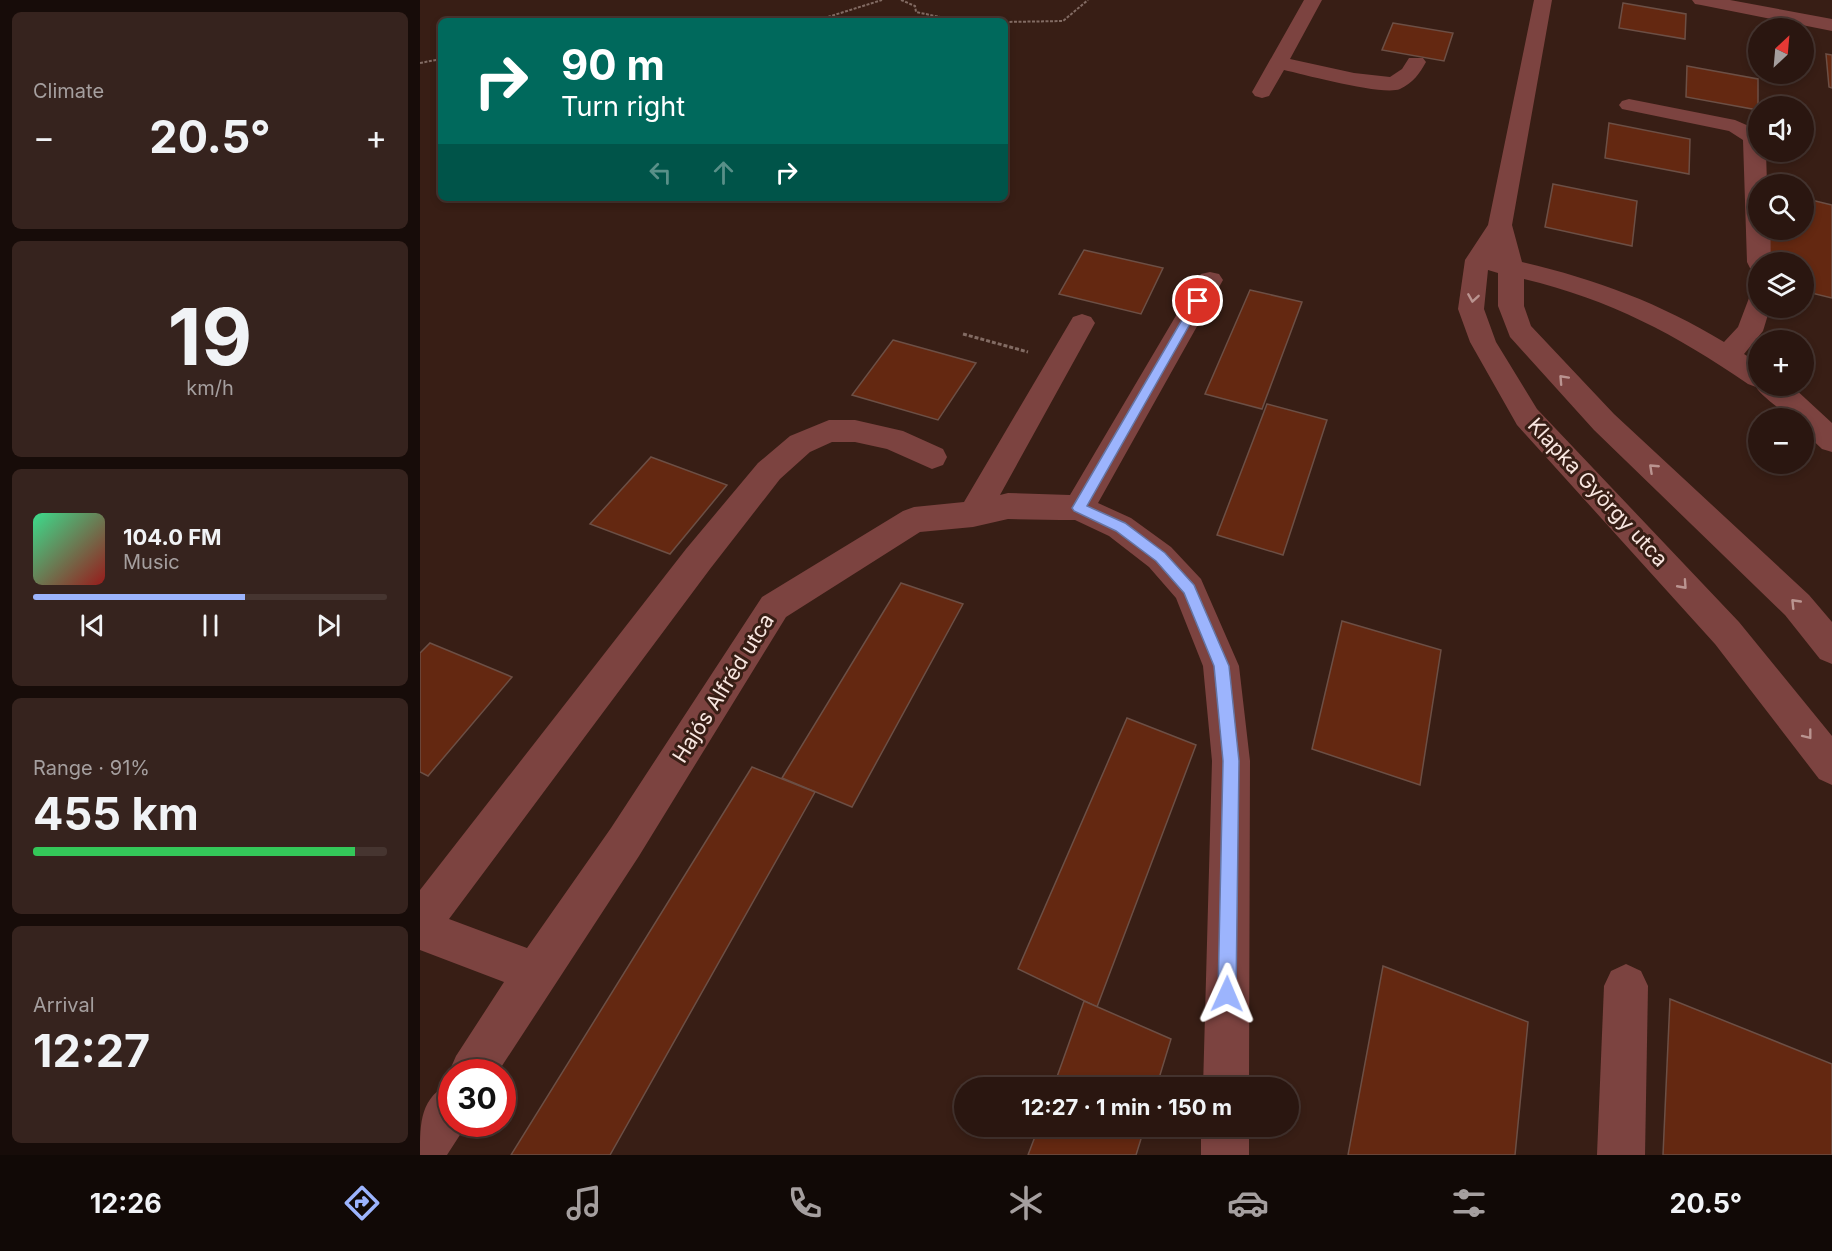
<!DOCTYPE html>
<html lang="en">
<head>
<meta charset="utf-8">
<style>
	body { margin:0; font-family:Inter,sans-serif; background:#36231e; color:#f1f3f6; height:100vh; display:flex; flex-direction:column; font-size:22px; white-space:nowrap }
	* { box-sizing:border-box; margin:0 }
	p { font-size:20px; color:#a59f9f }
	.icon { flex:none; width:33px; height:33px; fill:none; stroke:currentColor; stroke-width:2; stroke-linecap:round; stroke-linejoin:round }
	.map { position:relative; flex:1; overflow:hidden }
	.details { display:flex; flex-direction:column; gap:12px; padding:12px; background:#170c09; width:420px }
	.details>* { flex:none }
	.top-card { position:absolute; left:18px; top:18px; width:570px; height:183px; border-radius:9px; box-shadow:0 3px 9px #0003,0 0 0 2px #463530; background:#00695c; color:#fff; overflow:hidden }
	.needle { width:39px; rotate:26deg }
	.tools { position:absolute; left:1328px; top:18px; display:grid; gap:12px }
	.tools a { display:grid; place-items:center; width:66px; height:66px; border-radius:50%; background:#2a1610; box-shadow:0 3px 9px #0003,0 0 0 2px #463530; font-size:30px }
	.speed { position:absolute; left:18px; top:1059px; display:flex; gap:12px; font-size:30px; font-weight:700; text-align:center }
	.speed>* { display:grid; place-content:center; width:78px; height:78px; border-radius:50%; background:#2a1610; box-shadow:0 3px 9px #0003,0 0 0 2px #463530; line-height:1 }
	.speed .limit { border:9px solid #d22; background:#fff; color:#111 }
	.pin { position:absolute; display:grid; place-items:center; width:51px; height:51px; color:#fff; margin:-26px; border:3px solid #fff; border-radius:50%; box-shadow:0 2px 6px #0007 }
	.me { position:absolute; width:66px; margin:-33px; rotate:1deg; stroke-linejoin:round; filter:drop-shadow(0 0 4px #0008) }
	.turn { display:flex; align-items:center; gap:21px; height:126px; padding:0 24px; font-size:27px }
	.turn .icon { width:78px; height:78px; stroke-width:2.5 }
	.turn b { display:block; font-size:42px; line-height:51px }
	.lanes { display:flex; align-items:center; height:57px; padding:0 24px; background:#0003; justify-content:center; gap:30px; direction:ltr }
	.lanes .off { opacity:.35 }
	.big { font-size:45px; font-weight:700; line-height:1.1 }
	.details .card { flex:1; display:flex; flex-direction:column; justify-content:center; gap:9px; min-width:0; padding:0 21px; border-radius:9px; background:#36231e }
	.details .dial { align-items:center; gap:0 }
	.dial b { font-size:78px; line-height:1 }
	.song { display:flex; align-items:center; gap:18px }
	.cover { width:72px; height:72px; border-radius:9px; background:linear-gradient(135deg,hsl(150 70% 55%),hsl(0 70% 35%)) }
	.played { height:6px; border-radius:3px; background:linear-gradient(90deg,#9cb4fd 60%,#463530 60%) }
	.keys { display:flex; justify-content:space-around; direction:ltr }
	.heat { display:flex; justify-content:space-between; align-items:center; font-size:33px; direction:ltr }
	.charge { height:9px; border-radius:4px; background:linear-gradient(90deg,#34c759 91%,#463530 0) }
	.trip { position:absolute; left:534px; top:1077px; width:345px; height:60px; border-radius:30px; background:#2a1610; box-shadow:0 3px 9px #0003,0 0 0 2px #463530; font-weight:700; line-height:60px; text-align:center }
	.menu { display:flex; height:96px; justify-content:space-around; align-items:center; background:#110906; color:#a59f9f }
	.menu .icon { width:42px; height:42px }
	.menu .on { color:#9cb4fd }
	.menu b { font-size:27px; color:#f1f3f6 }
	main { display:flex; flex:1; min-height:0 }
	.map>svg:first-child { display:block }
	.building { fill:#642811; stroke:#6c4f45; stroke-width:1.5 }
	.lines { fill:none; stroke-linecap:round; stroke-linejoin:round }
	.path-far1 { stroke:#826b63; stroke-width:2; stroke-dasharray:3 1.5; stroke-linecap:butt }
	.path { stroke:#826b63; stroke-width:3; stroke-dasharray:4 2; stroke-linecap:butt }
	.minor { fill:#7c4340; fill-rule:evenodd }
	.oneway { stroke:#ba9490 }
	.route { fill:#9cb4fd; stroke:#6575a4; stroke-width:1.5 }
	.labels { text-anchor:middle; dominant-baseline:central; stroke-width:6; stroke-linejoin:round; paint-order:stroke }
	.street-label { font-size:21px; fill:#f8e6e0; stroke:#381e15 }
</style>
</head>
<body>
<main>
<section class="details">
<div class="card"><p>Climate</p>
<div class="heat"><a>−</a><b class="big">20.5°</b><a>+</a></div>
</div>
<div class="card dial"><b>19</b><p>km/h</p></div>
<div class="card">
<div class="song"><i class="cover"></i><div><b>104.0 FM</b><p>Music</p></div></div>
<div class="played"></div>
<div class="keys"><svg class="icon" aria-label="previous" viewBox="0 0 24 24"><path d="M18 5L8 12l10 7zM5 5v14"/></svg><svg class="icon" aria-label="pause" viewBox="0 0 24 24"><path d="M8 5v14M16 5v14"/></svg><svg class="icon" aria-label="next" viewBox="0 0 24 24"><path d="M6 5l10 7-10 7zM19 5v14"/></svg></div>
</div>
<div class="card"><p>Range · 91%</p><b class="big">455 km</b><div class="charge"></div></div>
<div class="card"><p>Arrival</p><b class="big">12:27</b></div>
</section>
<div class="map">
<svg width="1412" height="1155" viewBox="0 0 1412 1155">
	<rect width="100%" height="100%" fill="#381e15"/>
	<!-- building -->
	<g class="building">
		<path d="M1203 3 1266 14 1265 39 1199 28Z"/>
		<path d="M973 23 1033 33 1024 61 962 50Z"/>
		<path d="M1406 54 1412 55V88L1409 87Z"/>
		<path d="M1267 66 1338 79V110L1266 97Z"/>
		<path d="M1189 123 1270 139 1269 174 1185 158Z"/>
		<path d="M1133 184 1217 201 1212 246 1125 227Z"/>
		<path d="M1383 198 1412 205V298L1383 291V262H1349L1350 230H1383Z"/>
		<path d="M664 250 743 268 721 314 639 294Z"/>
		<path d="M830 290 882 302 842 409 785 394Z"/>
		<path d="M473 340 556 363 518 420 432 395Z"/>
		<path d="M847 404 907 420 863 555 797 535Z"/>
		<path d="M231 457 307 485 250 554 170 524Z"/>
		<path d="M481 583 543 604 432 807 362 778Z"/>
		<path d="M922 621 1021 650 1000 785 892 749Z"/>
		<path d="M10 643 92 677 8 776 0 772V653Z"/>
		<path d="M707 718 776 745 677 1007 598 969Z"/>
		<path d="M332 767 395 792 190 1155H91Z"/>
		<path d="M963 966 1108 1022 1095 1155H928Z"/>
		<path d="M1250 999 1412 1064V1155H1243Z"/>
		<path d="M664 1001 751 1039 736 1088H633Z"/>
		<path d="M619 1126H725L716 1155H608Z"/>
	</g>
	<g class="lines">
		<!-- path-far1 -->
		<g class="path-far1">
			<path d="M481 0 495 6 496 12 539 21"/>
			<path d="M395 21 462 0"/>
			<path d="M585 22 643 21 668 0"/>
			<path d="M0 63 21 59"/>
		</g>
		<!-- path -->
		<path class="path" d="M543 334 608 352"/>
		<!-- minor -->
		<g class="minor">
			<path d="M884 0H902L870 59 934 73 970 77 982 69 989 58H1003L1006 62C1000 73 993 83 980 89 963 96 886 75 864 70L849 96 842 98 835 96 832 92Z"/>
			<path d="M1114 0H1132L1092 225 1102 262C1175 279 1240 303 1304 342L1318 327 1329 298 1338 295V308H1350L1343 331 1324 354 1338 363V386L1373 387 1412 423V452L1402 449 1383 431V418H1370C1361 409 1342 397 1336 387L1328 384C1255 334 1191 300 1104 279V306L1111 326 1194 414 1389 595 1412 622V664L1400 659 1365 615 1174 430 1090 337 1078 306V273L1068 270 1064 309 1076 342 1117 409 1319 622 1412 736V785L1399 779 1295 644 1097 425 1050 342 1038 309 1045 260 1068 225Z"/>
			<path d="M1272 0H1310L1412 19V31L1281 5 1275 4Z"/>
			<path d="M1209 99 1315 120 1338 130V152H1346L1347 184H1338V230H1350L1351 262H1338V270L1330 268 1327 262 1323 140 1309 131 1202 109 1199 105 1202 101Z"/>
			<path d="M790 272 799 274 803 280 678 503 711 518 751 547 781 579 819 666 830 761 829 1088H783L792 761 783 666 756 598 729 567 689 536 655 520H640L588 519 553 527 500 532 366 617 219 856 78 1072H32V1078L29 1072 36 1056 84 982 0 950V890L266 549 338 463 370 436 409 420H435L483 431 523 449 527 457 523 465 512 469 467 449 435 442H412L390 452 360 479 290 569 29 919 107 948 191 828 342 597 483 511 494 507 544 502 653 317 662 314 671 317 675 323 580 495 588 493 650 495 777 280 781 274Z"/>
			<path d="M1206 964 1221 971 1228 986 1225 1155H1177L1184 986 1191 971Z"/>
			<path d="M32 1082V1124H47L27 1155H0C0 1122 0 1097 32 1082Z"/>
			<rect x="781" y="1126" width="48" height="29"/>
		</g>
	</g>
	<!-- one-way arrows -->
	<defs><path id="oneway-chevron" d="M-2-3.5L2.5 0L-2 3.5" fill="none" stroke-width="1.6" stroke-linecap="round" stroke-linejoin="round" transform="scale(1.5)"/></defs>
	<g class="oneway">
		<use href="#oneway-chevron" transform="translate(1053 298) rotate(99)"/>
		<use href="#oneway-chevron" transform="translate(1143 379) rotate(-133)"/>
		<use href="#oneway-chevron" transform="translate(1233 468) rotate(-137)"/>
		<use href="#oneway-chevron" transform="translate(1263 585) rotate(48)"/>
		<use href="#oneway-chevron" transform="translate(1375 603) rotate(-134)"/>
		<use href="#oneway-chevron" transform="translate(1388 735) rotate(52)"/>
	</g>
	<!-- route -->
	<path class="route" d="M778 297 783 301 667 506 705 523 745 553 774 585 809 666 819 761 816 994 814 1001 807 1003 801 1001 798 994 803 761 794 666 764 593 736 561 696 531 654 511 652 508 773 301Z"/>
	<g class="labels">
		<!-- street labels -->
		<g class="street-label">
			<text transform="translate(1178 492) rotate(47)">Klapka György utca</text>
			<text transform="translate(303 688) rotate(-58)">Hajós Alfréd utca</text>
		</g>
	</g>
</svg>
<div class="tools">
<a><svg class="needle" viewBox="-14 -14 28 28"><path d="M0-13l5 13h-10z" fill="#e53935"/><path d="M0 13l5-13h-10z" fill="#a59f9f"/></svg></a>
<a><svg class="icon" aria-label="sound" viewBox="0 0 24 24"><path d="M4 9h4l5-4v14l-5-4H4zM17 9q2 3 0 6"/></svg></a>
<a><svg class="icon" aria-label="search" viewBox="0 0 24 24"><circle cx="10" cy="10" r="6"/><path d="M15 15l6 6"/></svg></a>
<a><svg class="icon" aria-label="layers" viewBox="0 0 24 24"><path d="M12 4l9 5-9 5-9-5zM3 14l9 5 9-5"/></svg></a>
<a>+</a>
<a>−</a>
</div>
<div class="speed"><div class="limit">30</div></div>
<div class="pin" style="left:778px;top:301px;background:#d93025"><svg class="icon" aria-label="arrive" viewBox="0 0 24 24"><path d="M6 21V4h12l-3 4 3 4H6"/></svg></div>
<svg class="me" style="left:807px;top:994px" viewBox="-20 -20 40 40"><path d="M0-17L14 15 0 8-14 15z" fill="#9cb4fd" stroke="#fff" stroke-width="4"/></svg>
<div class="trip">12:27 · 1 min · 150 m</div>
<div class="top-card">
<div class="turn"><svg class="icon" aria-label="right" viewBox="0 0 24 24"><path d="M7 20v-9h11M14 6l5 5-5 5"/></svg><div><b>90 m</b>Turn right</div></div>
<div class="lanes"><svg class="icon off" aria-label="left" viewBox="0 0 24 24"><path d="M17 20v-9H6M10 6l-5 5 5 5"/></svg><svg class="icon off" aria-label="ahead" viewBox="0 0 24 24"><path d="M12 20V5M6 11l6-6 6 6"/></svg><svg class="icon" aria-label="right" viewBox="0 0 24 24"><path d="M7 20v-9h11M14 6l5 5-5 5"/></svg></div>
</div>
</div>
</main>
<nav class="menu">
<b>12:26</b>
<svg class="icon on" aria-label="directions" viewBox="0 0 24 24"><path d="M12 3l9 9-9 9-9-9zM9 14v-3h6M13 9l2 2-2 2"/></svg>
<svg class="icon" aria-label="music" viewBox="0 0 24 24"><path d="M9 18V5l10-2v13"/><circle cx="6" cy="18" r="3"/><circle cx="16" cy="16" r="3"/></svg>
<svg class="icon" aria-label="phone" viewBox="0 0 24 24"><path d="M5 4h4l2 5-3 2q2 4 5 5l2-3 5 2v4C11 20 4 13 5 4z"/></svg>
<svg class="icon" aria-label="climate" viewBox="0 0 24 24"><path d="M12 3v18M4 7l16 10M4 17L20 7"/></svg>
<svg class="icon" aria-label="car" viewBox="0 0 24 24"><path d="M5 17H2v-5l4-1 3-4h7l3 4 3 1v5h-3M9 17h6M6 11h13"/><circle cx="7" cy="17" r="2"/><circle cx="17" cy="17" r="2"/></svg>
<svg class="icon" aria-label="filters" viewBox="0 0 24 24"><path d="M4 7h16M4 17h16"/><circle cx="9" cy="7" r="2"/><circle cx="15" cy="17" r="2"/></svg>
<b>20.5°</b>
</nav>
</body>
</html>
